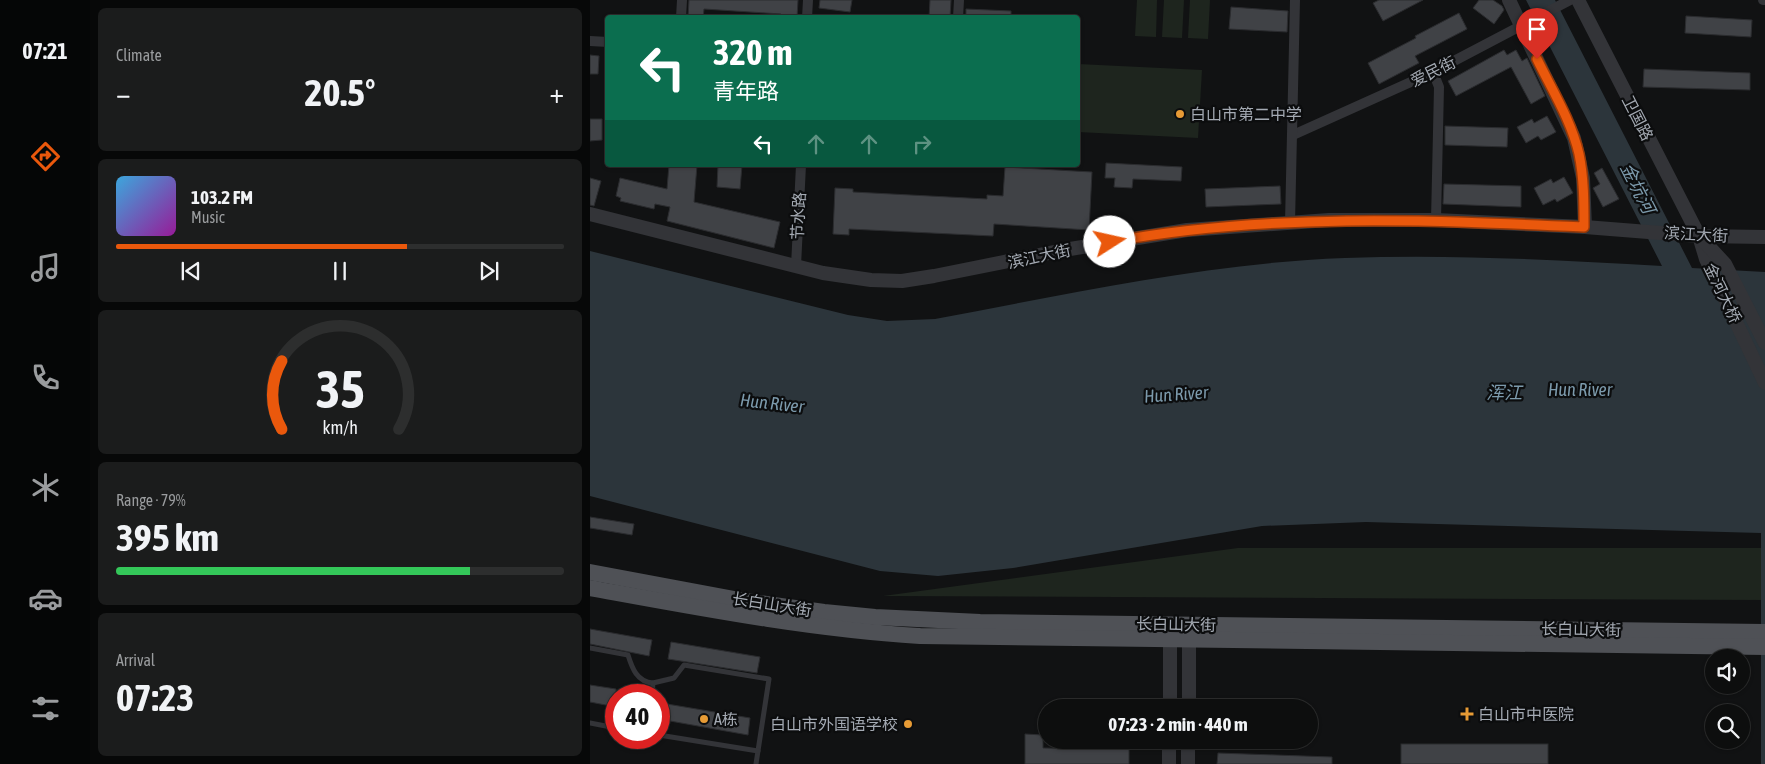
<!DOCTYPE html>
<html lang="en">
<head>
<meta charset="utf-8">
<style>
	body { margin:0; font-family:"Asap Condensed","Noto Sans SC",sans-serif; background:#1b1c1c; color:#f1f3f6; height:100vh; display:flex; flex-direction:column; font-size:19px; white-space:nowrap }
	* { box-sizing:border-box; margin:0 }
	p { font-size:16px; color:#9a9c9e }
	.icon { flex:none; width:28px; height:28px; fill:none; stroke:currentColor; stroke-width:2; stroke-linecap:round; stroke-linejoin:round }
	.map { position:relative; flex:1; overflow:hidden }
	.details { display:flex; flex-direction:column; gap:8px; padding:8px; background:#070808; width:500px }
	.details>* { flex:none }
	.guide { position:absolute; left:15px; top:15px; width:475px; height:152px; border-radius:5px; box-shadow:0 1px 4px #0004,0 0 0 1px #2d2e2e; background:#0b6e4f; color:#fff; overflow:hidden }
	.controls { position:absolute; left:1115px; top:649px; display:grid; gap:10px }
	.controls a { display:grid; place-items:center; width:45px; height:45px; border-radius:50%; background:#0d0e0e; box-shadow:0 1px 4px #0004,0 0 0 1px #2d2e2e; font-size:25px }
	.speed { position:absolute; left:15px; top:684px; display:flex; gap:10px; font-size:25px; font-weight:700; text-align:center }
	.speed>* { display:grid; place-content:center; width:65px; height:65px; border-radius:50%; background:#0d0e0e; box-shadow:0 1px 4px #0004,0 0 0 1px #2d2e2e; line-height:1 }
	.speed .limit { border:8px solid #d22; background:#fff; color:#111 }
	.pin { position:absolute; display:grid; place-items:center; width:42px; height:42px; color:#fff; margin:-51px -21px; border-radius:50% 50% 50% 0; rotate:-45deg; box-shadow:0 0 5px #0007 }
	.pin .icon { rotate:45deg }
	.me { position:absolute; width:55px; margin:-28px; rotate:80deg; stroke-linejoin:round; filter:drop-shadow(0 0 4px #0008) }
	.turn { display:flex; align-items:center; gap:18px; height:105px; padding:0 25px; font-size:22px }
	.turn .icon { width:65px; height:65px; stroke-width:2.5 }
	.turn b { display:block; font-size:35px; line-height:42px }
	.lanes { display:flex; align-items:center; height:48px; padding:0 25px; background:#0003; justify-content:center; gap:25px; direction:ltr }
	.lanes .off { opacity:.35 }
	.big { font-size:38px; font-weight:700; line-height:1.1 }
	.details .tile { flex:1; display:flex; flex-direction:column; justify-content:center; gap:8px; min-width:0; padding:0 18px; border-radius:8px; background:#1b1c1c }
	.details .dial { align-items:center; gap:0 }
	.dial svg { height:130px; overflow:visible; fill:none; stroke:#2d2e2e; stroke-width:7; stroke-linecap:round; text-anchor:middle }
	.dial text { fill:#f1f3f6; stroke:none }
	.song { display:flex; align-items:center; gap:15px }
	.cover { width:60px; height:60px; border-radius:8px; background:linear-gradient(135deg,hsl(200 70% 55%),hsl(300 70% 35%)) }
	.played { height:5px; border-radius:2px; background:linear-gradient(90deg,#ea580c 65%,#2d2e2e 65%) }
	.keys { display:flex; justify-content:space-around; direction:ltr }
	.heat { display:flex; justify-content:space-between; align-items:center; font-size:28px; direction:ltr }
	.charge { height:8px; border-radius:4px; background:linear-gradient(90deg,#34c759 79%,#2d2e2e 0) }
	.trip { position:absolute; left:448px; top:699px; width:280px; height:50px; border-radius:25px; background:#0d0e0e; box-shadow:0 1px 4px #0004,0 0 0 1px #2d2e2e; font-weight:700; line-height:50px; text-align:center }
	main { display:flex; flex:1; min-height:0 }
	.menu { display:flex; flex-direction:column; width:90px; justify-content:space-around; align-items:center; background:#050606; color:#9a9c9e }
	.menu .icon { width:35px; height:35px }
	.menu .active { color:#ea580c }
	.menu b { font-size:22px; color:#f1f3f6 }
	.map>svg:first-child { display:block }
	.green { fill:#1e251e }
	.water { fill:#2c353b }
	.building { fill:#404246; stroke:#2b2c2f }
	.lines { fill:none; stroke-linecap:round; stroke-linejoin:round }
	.service { stroke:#333438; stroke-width:5 }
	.minor { stroke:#333438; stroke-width:10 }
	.tertiary { stroke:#333438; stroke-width:14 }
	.primary { stroke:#4f5156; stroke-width:16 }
	.route-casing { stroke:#983908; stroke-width:12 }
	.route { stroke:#ea580c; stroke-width:9 }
	.poi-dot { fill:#e79b35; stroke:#0c0d0e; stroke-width:2 }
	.labels { text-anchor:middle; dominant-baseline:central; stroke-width:4.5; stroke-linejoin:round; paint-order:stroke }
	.street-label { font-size:16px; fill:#a4aab3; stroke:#0c0d0e }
	.poi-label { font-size:16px; fill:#a4aab3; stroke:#0c0d0e; text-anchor:start }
	.water-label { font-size:18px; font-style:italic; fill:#7c9aac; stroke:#0c0d0e }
</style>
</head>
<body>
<main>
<nav class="menu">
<b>07:21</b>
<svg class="icon active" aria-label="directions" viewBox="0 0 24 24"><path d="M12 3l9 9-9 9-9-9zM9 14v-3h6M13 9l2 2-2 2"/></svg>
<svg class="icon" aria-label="music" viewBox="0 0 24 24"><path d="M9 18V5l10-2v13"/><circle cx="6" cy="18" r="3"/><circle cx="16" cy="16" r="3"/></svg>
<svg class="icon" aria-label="phone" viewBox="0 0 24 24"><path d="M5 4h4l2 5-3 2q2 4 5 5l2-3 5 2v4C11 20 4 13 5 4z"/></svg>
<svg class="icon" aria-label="climate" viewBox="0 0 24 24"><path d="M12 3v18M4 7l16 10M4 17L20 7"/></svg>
<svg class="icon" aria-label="car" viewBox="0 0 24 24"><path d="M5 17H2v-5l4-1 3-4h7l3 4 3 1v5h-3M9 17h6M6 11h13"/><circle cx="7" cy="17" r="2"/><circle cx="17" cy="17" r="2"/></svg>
<svg class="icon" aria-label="filters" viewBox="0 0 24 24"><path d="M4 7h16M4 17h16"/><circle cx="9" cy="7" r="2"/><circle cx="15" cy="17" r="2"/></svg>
</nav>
<section class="details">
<div class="tile"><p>Climate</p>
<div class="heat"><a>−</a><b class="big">20.5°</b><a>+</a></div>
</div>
<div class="tile">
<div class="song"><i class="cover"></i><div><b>103.2 FM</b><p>Music</p></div></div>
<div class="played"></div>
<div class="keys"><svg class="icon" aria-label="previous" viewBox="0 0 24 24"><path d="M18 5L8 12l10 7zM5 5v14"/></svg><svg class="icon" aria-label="pause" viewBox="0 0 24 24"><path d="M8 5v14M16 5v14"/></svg><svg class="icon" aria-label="next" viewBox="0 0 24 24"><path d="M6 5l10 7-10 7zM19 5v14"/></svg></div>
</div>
<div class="tile dial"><svg viewBox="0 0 100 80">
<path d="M14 69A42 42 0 1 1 86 69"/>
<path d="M14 69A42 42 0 0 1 14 27" stroke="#ea580c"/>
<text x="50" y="56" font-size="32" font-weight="700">35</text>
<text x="50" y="72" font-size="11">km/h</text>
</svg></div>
<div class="tile"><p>Range · 79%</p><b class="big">395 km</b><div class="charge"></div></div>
<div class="tile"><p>Arrival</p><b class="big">07:23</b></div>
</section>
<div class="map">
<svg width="1175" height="764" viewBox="0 0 1175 764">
	<rect width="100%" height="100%" fill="#111213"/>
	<!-- green -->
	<g class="green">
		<path d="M547 0H567L566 37 545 36Z"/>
		<path d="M574 0H594L592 38 572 37Z"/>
		<path d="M600 0H620L618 39 598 38Z"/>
		<path d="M488 64 612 70 608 138 488 132Z"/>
		<path d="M648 548H1175V600L293 596Z"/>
	</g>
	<!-- water -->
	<path class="water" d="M936 0H965L1102 268 1175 272V764H1171V533L776 522 672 526 423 568 348 576 290 571 0 496V251L258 315 297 321 345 319C480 294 617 263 755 258 861 254 966 260 1072 266Z"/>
	<!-- building -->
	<g class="building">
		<path d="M99 0H208L207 18H191V14L114 9 113 18H98Z"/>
		<path d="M230 0H262L260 12 229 8Z"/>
		<path d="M340 0H361L360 18H339Z"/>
		<path d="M789 0H833L793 21 783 3Z"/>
		<path d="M889 0H903L912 6 914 10 904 24 883 8Z"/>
		<path d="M641 7 698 11 697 32 639 29Z"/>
		<path d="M376 9 421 11V18H376Z"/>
		<path d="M869 13 877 29 825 56 829 63 789 84 778 63 826 38 825 36Z"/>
		<path d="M1096 16 1162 20 1161 37 1095 33Z"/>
		<path d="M914 50 917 55 926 50 932 61 937 58 955 96 941 104 921 67 866 96 858 81Z"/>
		<path d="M0 55 9 56 8 74H0Z"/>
		<path d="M1054 69 1160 73V90L1053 87Z"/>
		<path d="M957 116 966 132 951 140 948 136 936 143 927 127 942 119 944 123Z"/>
		<path d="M0 119H12V140L0 141Z"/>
		<path d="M855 126 918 128 917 147 855 145Z"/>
		<path d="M516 163 592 167 591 181 543 179 542 188 524 187 525 178H515Z"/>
		<path d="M79 165H107L104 202 190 222 184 248 77 221 80 207 65 204 64 209 30 201 31 198 26 196 30 178 77 189Z"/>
		<path d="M128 165H152L150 189 127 187Z"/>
		<path d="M415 167 502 172 499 230 404 224 403 236 259 229V235L243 234 245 188 263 189V192L397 199V195L413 196Z"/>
		<path d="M1012 168 1029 199 1013 207 1003 188 1010 184 1004 173Z"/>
		<path d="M974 177 983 193 967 202 965 199 953 205 944 188 961 179 963 183Z"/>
		<path d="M0 178 11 181 4 206 0 205Z"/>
		<path d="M854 184 931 186V207L853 204Z"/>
		<path d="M690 186 691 204 616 207 615 189Z"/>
		<path d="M0 517 44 524 42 535 0 528Z"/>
		<path d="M0 629 62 640 59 656 0 644Z"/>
		<path d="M81 642 170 657 167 673 78 659Z"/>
		<path d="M0 685 26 689V707L0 702Z"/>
		<path d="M71 703 160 718 158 735 69 719Z"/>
		<path d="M435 734 453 735V748L518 749V740H539V764H435Z"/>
		<rect x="811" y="744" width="147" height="20"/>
		<path d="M628 753 742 757V764H627Z"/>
	</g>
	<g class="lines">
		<!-- service -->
		<g class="service">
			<path d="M0 648 38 655C42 668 47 682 63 683"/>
			<path d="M62 695 63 683 84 678 94 665 179 679 166 764"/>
			<path d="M0 723 26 728"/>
			<path d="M69 735 168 751"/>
		</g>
		<!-- minor -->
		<g class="minor">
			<path d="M1173 0H1175"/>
			<path d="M91 18 92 0"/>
			<path d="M217 18 218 0"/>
			<path d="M368 18 369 0"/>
			<path d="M0 41 18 42"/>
			<path d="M843 72 849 87 846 220"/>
			<path d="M703 135 843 72 980 0"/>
			<path d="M700 223 705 0"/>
			<path d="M206 266 211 165"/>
		</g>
		<!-- tertiary -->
		<g class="tertiary">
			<path d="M919 0 984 138 993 178 995 227"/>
			<path d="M988 0 1109 236 1116 259 1175 383"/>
			<path d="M0 214 233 273 281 280 312 281 344 276 474 250 597 230 739 220H846L995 227 1109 236 1175 237"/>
			<path d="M1111 238 1135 264 1175 343"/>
			<path d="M599 631V708"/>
			<path d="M580 708V629"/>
			<path d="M579 764V740"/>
			<path d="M598 764V740"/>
		</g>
		<!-- primary -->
		<g class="primary">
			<path d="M0 572 155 601 234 612 285 617 390 622 1175 632"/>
			<path d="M0 588C110 608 219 629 330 636L1175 647"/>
		</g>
	</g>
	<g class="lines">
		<defs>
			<path id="route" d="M520 242C677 213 836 220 994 227 994 203 994 178 989 154 981 120 962 90 947 59"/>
		</defs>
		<!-- route casing -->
		<use href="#route" class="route-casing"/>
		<!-- route -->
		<use href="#route" class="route"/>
	</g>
	<!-- markers -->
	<g class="poi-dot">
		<circle cx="590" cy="114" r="5"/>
		<path d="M874.5 706.5h5v5h5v5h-5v5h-5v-5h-5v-5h5z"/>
		<circle cx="114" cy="719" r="5"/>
		<circle cx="318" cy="724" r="5"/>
	</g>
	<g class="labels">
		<!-- street labels -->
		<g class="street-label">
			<text transform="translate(843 71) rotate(-26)">爱民街</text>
			<text transform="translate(1048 118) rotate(63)">卫国路</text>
			<text transform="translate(208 216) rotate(-87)">节水路</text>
			<text transform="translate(1106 234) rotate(3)">滨江大街</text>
			<text transform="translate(449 256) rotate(-12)">滨江大街</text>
			<text transform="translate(1133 293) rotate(64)">金河大桥</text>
			<text transform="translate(182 604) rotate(9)">长白山大街</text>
			<text transform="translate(586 624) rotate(1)">长白山大街</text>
			<text transform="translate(991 629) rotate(1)">长白山大街</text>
		</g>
		<!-- poi labels -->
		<g class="poi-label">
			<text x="600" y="114">白山市第二中学</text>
			<text x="888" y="714">白山市中医院</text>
			<text x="124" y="719">A栋</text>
			<text x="308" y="724" text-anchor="end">白山市外国语学校</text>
		</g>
		<!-- water labels -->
		<g class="water-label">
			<text transform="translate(1048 188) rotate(63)">金坑河</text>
			<text x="990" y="389">Hun River</text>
			<text x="914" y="392">浑江</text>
			<text transform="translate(586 394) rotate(-4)">Hun River</text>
			<text transform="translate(182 403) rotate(6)">Hun River</text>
		</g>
	</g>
</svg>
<div class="controls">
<a><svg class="icon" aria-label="sound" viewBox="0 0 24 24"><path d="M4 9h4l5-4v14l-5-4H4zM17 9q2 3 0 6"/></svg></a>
<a><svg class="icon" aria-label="search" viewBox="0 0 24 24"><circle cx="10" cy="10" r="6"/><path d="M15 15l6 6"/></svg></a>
</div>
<div class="speed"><div class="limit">40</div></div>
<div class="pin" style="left:947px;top:59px;background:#d93025"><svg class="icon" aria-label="arrive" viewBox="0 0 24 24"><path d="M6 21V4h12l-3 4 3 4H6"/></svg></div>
<svg class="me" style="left:520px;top:242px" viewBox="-20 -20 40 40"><circle r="19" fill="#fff"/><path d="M0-13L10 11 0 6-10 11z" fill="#ea580c"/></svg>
<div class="trip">07:23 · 2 min · 440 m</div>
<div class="guide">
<div class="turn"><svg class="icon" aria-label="left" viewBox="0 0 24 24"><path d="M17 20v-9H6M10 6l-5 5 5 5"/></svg><div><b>320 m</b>青年路</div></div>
<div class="lanes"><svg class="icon" aria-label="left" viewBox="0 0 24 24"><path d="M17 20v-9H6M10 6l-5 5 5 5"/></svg><svg class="icon off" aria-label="ahead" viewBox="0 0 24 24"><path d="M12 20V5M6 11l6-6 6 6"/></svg><svg class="icon off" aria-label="ahead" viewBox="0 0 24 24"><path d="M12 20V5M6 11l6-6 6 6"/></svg><svg class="icon off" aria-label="right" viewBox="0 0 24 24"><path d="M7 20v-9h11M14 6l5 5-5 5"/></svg></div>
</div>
</div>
</main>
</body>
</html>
